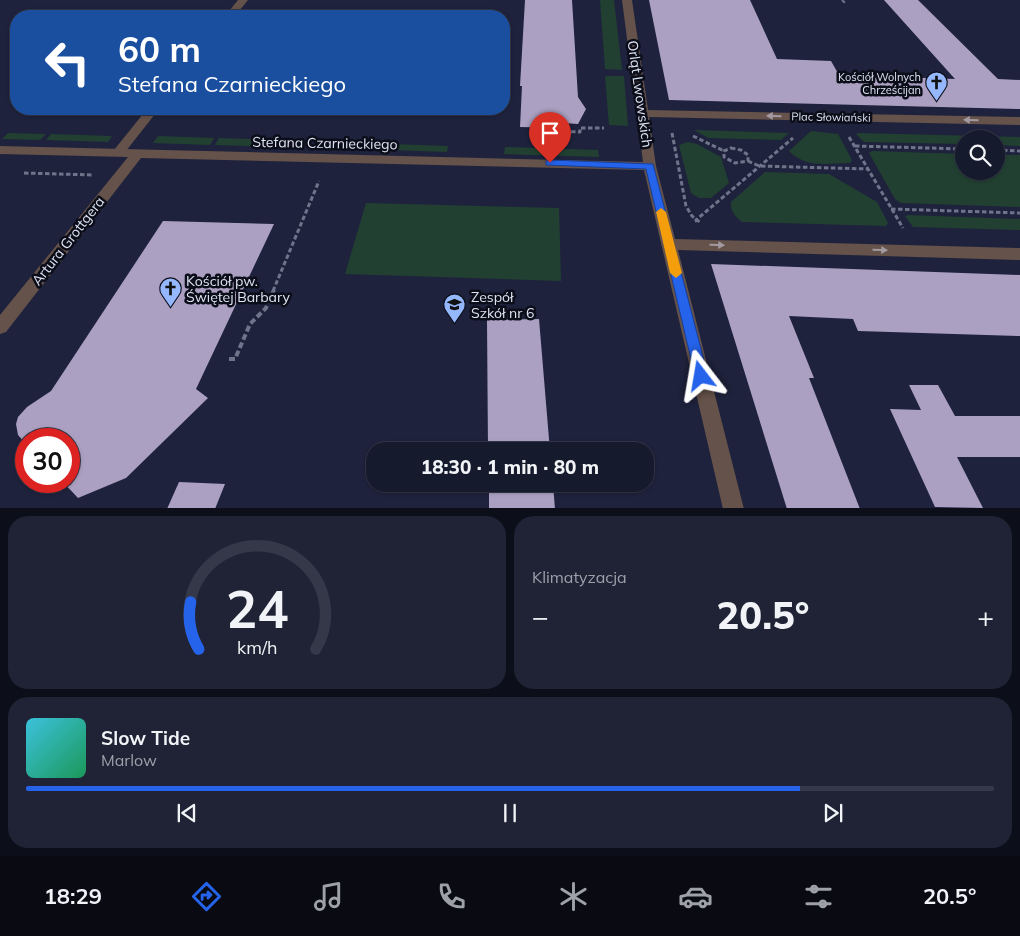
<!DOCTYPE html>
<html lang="pl">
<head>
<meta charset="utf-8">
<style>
	body { margin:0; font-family:Mulish,sans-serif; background:#1f2335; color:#f1f3f6; height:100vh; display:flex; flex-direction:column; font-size:19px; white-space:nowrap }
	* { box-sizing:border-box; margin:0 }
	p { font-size:16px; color:#9ea1aa }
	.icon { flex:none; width:28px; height:28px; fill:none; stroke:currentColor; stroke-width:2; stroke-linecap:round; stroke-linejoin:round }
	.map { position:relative; height:508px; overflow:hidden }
	.panel { display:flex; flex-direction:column; gap:8px; padding:8px; background:#0c0e19; flex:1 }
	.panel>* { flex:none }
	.banner { position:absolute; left:10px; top:10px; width:500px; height:105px; border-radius:20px; box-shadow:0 1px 4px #0004,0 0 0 1px #353849; background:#1a4fa0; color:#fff; overflow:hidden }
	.buttons { position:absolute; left:955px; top:130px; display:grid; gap:10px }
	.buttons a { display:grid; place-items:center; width:50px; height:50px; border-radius:50%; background:#161a2d; box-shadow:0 1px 4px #0004,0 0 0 1px #353849; font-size:25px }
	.speed { position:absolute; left:15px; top:428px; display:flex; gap:10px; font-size:25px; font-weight:700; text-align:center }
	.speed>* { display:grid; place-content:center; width:65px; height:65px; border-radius:50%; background:#161a2d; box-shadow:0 1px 4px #0004,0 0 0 1px #353849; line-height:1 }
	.speed .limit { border:8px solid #d22; background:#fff; color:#111 }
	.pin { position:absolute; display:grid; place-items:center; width:42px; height:42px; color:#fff; margin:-51px -21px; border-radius:50% 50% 50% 0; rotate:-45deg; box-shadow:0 0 5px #0007 }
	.pin .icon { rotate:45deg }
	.me { position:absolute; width:55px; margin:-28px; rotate:346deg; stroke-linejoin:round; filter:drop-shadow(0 0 4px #0008) }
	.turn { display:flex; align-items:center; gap:18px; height:105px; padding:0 25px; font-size:22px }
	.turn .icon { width:65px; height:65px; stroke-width:2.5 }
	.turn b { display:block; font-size:35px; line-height:42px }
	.big { font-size:38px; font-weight:800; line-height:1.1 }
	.panel .card { flex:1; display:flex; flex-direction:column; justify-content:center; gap:8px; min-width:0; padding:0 18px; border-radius:20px; background:#1f2335 }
	.panel .dial { align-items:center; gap:0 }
	.dial svg { height:130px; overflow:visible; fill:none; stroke:#353849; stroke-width:7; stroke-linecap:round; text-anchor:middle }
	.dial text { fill:#f1f3f6; stroke:none }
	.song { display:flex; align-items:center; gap:15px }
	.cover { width:60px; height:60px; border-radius:8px; background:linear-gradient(135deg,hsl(190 70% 55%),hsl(150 70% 35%)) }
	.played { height:5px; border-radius:2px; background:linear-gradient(90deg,#2563eb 80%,#353849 80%) }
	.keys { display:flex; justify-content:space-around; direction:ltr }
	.heat { display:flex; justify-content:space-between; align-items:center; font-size:28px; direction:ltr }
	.panel .tiles { flex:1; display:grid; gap:8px; grid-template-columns:1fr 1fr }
	.card:last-child { grid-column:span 2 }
	.trip { position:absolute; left:366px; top:442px; width:288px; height:50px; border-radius:20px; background:#161a2d; box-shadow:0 1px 4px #0004,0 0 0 1px #353849; font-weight:800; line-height:50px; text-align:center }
	.tabs { display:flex; height:80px; justify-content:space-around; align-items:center; background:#090a12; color:#9ea1aa }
	.tabs .icon { width:35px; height:35px }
	.tabs .on { color:#2563eb }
	.tabs b { font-size:22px; color:#f1f3f6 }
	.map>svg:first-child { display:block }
	.green { fill:#214031 }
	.building { fill:#aba0c1 }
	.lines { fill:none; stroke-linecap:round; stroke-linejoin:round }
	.path-far2 { stroke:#70748b; stroke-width:2; stroke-dasharray:4 2; stroke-linecap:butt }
	.path-far1 { stroke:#70748b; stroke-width:3; stroke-dasharray:4.5 2.5; stroke-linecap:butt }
	.path { stroke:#70748b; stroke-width:4; stroke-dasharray:6 3; stroke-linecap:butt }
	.lane { fill:#65524a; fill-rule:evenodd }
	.street { fill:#65524a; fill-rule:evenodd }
	.oneway { fill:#a29aa0 }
	.route { fill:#2563eb; stroke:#184099 }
	.slow { fill:#f59e0b }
	.labels { text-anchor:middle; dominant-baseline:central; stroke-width:5; stroke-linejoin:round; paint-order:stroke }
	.far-poi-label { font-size:11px; fill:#dfe3f5; stroke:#0b0d18; text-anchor:end }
	.far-street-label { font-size:11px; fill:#dfe3f5; stroke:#0b0d18 }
	.street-label { font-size:14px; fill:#dfe3f5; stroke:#0b0d18 }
	.poi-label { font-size:14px; fill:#dfe3f5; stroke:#0b0d18; text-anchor:start }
</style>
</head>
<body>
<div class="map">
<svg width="1020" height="509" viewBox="0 0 1020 509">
	<rect width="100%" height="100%" fill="#1e223c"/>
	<!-- green -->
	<g class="green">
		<path d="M600 0H614L622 70 605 69Z"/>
		<path d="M605 76H624L628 126 609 125Z"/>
		<path d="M694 130 789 133 781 140 708 138Z"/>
		<path d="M811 131 838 134 852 160 850 163C829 163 806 169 789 151Z"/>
		<path d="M8 133 46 134 40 140 2 139Z"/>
		<path d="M858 133 1020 137V146L996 145V139H964V144L864 142 856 134Z"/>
		<path d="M51 134 112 136 108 142 46 140Z"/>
		<path d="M158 136 214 138 210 145 153 143Z"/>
		<path d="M219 138 278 140 275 147 215 145Z"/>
		<path d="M333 142 448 146 447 152 331 148Z"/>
		<path d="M688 142 697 144 721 157 729 183 711 198H699L691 193 679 145Z"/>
		<path d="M505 147 598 150 599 157 504 154Z"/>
		<path d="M872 151 964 154V171H996V155H1020V207L901 203 895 199 869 153Z"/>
		<path d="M765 172 829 174 877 202 888 223 886 226 742 222C736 217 730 211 731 202Z"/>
		<path d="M366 203 559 208 561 281 345 274Z"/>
		<path d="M908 215 1020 219V230L913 227 905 216Z"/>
	</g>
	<!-- building -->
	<g class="building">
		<path d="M525 0H572L578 97 586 109 578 124 563 123V128L520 127 522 86H520Z"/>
		<path d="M649 0H750L777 59 831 61 839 75 955 79 884 0H918L998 79 1020 80V109L669 100Z"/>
		<path d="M163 221 274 224 196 389 208 398 126 478 78 498 62 481H69V439H26V444L18 435 16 424 18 417 27 407 51 391Z"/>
		<path d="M711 264 1020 275V336L858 331 853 319 789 316 814 378H809L860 509H787Z"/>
		<path d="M539 319 550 451H488L487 320Z"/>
		<path d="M909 385H938L955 416H1020V457H957L983 508 935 507 890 409 921 410Z"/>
		<path d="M179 482 225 484 215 509H167Z"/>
		<path d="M489 484H553L555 509H489Z"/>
	</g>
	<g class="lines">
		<!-- path-far2 -->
		<path class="path-far2" d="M842 0 845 3"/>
		<!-- path-far1 -->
		<g class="path-far1">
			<path d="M546 128V131L580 132V128H604"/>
			<path d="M672 133 686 206 692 216 701 223"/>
			<path d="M693 136 724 151"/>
			<path d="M849 137 903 228"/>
			<path d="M855 146 964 149"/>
			<path d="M731 148 741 150 748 155V161L735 163 724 157V151Z"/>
			<path d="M996 150 1020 151"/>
			<path d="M748 161 759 166 868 169"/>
			<path d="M24 173 93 175"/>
			<path d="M891 209 1020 213"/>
			<path d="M697 222 696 220 793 138"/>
			<path d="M273 291 319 181"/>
		</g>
		<!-- path -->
		<path class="path" d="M229 359H235L250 324 266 308 274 290"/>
		<!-- lane -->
		<g class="lane">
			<path d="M238 0H248L235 16H225Z"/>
			<path d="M147 109H159L122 156H114L112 153 114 150Z"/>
		</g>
		<!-- street -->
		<path class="street" d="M622 0H632L648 110 1020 117V125L649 117 656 166 675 239 1020 248V260L678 250 744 509H723L644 170 141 158 6 332 0 334V315L128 157 0 154V146L643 162Z"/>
	</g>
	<!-- one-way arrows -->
	<defs><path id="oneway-solid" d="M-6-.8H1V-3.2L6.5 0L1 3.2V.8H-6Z" transform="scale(1.25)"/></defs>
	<g class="oneway">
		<use href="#oneway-solid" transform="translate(774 116) rotate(-179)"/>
		<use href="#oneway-solid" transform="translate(971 120) rotate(-179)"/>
		<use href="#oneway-solid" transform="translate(717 245) rotate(2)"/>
		<use href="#oneway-solid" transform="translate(880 250) rotate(2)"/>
	</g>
	<!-- route -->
	<path class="route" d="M550 160 653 164 708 376 706 380 701 382 697 380 695 376 646 169 546 165V161Z"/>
	<!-- slow -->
	<path class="slow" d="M661 208 666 212 682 273 676 278 670 273 656 212Z"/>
	<!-- icons -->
	<defs>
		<symbol id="church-pin" viewBox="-11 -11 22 30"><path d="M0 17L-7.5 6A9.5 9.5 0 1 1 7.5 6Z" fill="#94b7fd" stroke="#0b0d18"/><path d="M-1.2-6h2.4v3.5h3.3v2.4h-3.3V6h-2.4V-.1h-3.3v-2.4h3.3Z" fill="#111"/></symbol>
		<symbol id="school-pin" viewBox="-11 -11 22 30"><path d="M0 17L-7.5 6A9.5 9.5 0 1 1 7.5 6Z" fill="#94b7fd" stroke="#0b0d18"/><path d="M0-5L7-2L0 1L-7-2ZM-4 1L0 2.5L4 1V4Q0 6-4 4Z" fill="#111"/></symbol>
	</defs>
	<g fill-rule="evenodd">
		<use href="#church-pin" x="924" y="70" width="25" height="34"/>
		<use href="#church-pin" x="158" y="276" width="25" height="34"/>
		<use href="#school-pin" x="442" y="292" width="25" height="34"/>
	</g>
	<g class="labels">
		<!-- far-poi labels -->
		<g class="far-poi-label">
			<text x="921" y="77">Kościół Wolnych<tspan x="921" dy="13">Chrześcijan</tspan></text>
		</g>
		<!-- far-street labels -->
		<g class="far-street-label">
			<text transform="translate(831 117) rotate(1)">Plac Słowiański</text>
		</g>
		<!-- street labels -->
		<g class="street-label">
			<text transform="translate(640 94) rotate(82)">Orląt Lwowskich</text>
			<text transform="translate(325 143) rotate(1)">Stefana Czarnieckiego</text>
			<text transform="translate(68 241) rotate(-52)">Artura Grottgera</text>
		</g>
		<!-- poi labels -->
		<g class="poi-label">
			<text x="186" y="281">Kościół pw.<tspan x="186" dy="16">Świętej Barbary</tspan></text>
			<text x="471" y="297">Zespół<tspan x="471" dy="16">Szkół nr 6</tspan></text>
		</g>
	</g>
</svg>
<div class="buttons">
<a><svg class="icon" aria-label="search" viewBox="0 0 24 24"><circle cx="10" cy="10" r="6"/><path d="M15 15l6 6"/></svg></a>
</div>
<div class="speed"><div class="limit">30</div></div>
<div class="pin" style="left:550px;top:163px;background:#d93025"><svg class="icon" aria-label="arrive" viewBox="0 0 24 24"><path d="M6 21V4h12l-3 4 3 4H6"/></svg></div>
<svg class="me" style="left:701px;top:376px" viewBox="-20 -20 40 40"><path d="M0-17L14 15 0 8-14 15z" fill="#2563eb" stroke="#fff" stroke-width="4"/></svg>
<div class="trip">18:30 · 1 min · 80 m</div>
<div class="banner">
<div class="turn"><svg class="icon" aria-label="left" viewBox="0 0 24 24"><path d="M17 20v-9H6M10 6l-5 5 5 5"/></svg><div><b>60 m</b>Stefana Czarnieckiego</div></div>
</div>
</div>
<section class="panel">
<div class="tiles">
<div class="card dial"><svg viewBox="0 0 100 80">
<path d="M14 69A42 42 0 1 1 86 69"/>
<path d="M14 69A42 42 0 0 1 9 40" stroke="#2563eb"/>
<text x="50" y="56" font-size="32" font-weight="700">24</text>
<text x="50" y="72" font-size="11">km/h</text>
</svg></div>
<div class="card"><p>Klimatyzacja</p>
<div class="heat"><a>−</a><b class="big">20.5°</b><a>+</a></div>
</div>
<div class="card">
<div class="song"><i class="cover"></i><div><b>Slow Tide</b><p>Marlow</p></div></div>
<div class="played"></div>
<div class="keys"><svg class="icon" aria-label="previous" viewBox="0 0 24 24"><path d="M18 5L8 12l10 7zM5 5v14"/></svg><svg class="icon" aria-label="pause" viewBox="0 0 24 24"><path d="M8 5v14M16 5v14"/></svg><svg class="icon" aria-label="next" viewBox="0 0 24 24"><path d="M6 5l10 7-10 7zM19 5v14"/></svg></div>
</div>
</div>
</section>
<nav class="tabs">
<b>18:29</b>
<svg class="icon on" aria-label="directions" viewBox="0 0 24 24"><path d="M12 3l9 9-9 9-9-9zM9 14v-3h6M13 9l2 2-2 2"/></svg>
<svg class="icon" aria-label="music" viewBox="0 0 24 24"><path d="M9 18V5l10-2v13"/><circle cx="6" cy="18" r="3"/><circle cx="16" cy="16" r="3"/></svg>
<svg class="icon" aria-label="phone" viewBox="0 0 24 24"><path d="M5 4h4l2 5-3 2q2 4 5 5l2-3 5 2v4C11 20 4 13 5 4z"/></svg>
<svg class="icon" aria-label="climate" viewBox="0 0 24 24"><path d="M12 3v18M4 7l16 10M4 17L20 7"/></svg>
<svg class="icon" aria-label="car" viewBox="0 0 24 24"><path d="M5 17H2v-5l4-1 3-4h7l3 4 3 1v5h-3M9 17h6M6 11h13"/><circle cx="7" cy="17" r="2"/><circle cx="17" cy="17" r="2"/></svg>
<svg class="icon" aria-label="filters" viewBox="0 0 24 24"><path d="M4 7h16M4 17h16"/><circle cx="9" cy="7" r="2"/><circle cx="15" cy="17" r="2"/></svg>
<b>20.5°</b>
</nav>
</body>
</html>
